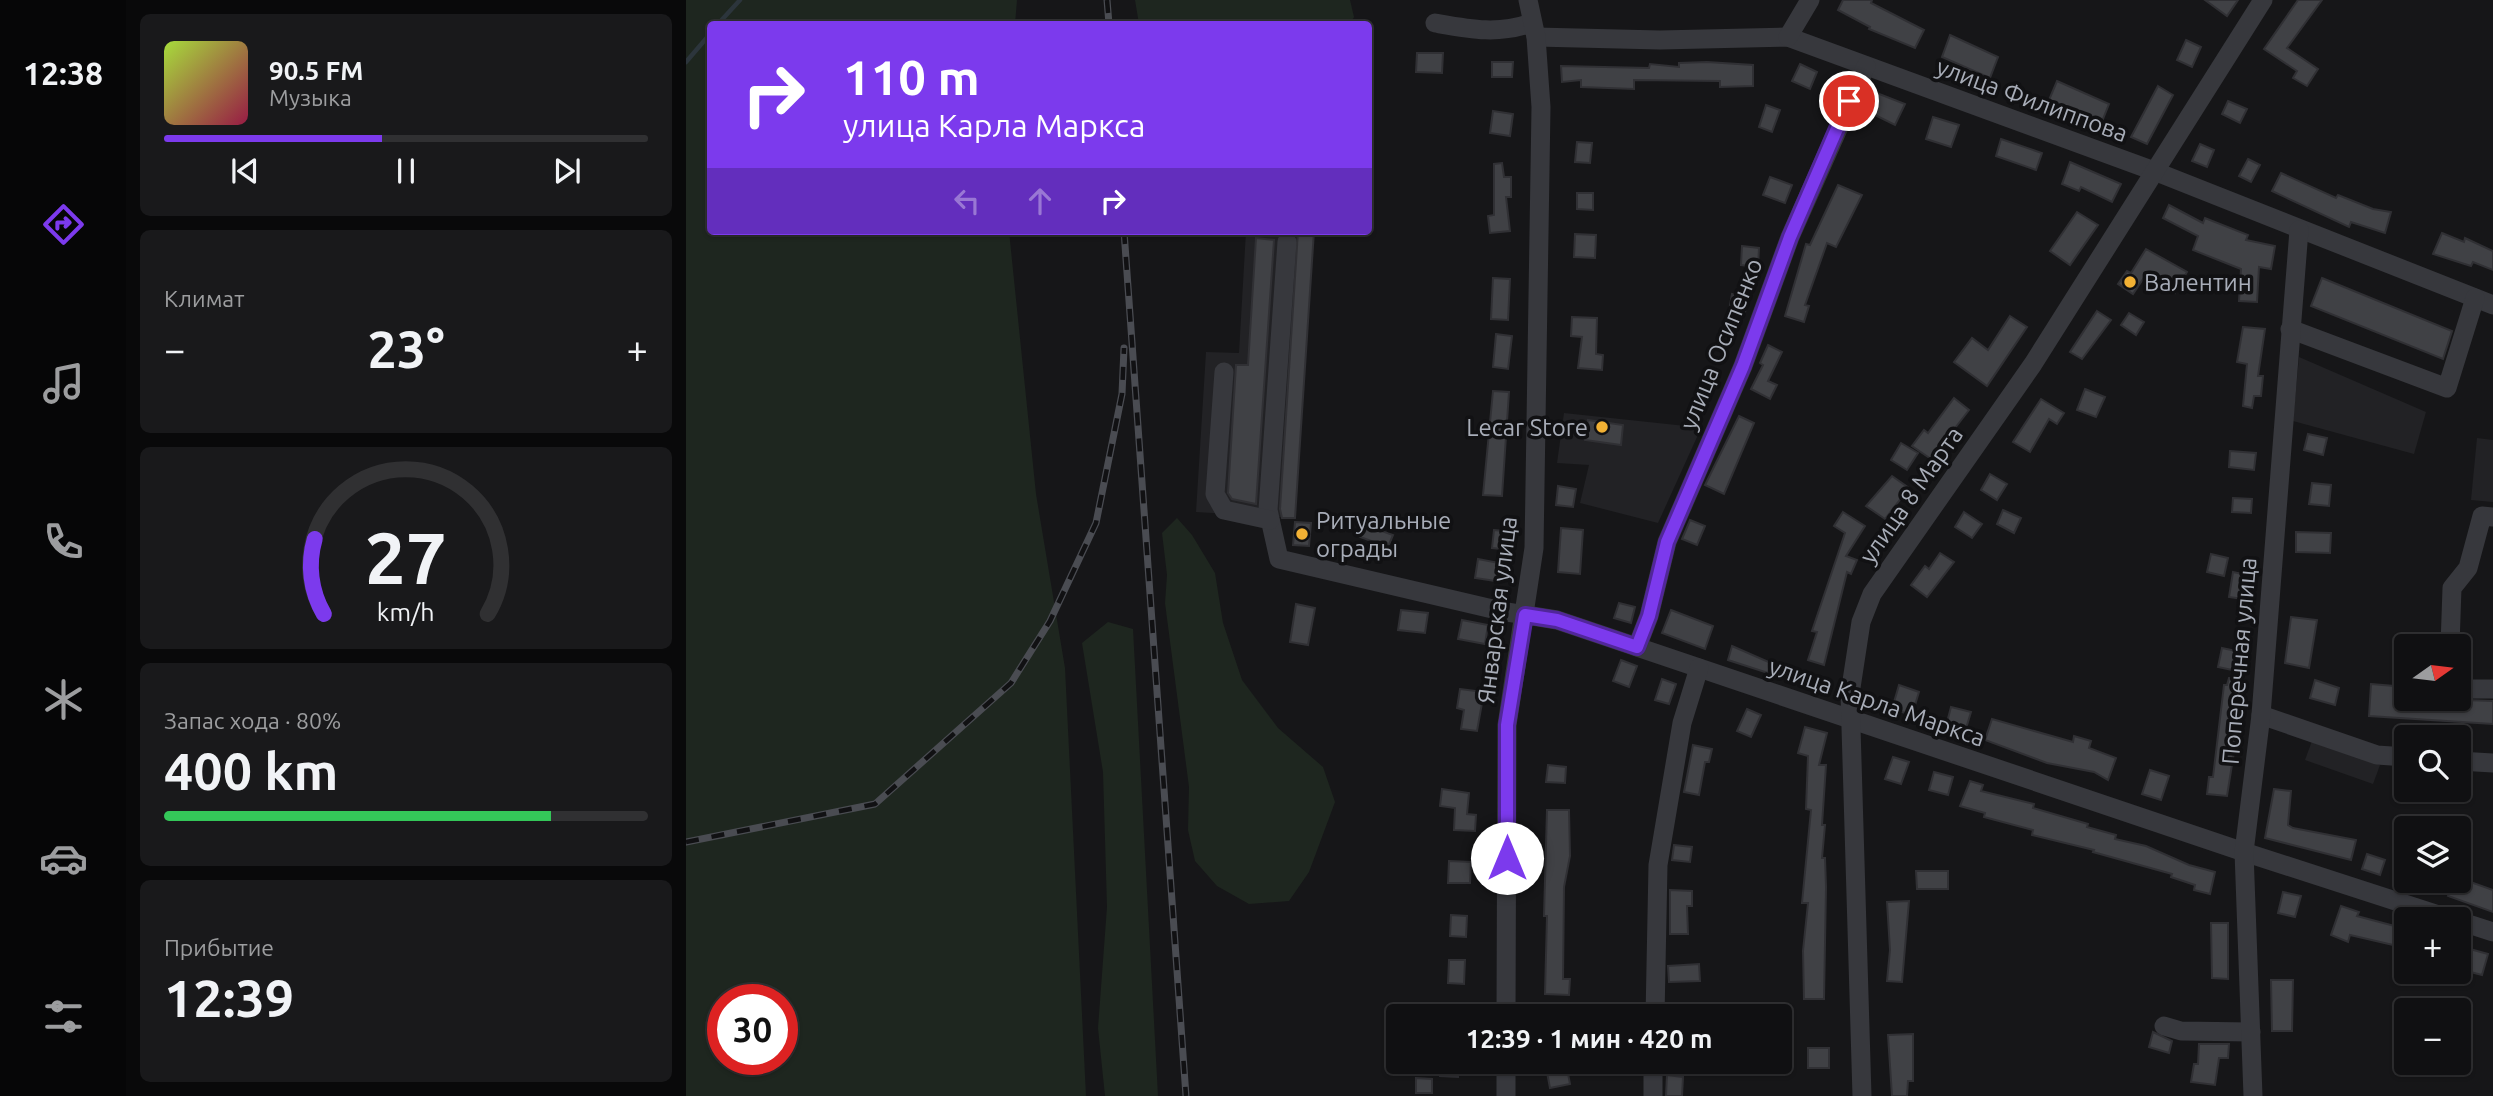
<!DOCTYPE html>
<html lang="ru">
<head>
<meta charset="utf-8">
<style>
	body { margin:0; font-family:Ubuntu,sans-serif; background:#19191b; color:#f1f3f6; height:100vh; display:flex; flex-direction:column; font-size:26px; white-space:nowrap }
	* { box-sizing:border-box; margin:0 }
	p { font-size:23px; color:#9c9d9f }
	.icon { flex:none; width:38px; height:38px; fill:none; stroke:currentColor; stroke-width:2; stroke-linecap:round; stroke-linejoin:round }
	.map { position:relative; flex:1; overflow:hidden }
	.details { display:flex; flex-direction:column; gap:14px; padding:14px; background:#09090a; width:560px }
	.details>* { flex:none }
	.guide { position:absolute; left:21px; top:21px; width:665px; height:214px; border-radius:7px; box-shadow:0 2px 5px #0004,0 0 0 2px #303032; background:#7c3aed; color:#fff; overflow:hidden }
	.needle { width:46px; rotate:76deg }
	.tools { position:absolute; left:1708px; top:634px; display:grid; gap:14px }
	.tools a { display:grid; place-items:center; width:77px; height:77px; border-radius:7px; background:#101012; box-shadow:0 2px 5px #0004,0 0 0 2px #303032; font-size:35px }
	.speed { position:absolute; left:21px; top:984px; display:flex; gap:14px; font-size:35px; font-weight:700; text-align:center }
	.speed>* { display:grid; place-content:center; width:91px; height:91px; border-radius:50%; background:#101012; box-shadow:0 2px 5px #0004,0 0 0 2px #303032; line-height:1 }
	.speed .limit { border:10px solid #d22; background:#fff; color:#111 }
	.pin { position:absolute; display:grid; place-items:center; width:60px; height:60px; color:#fff; margin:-30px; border:4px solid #fff; border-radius:50%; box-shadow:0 2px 7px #0007 }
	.me { position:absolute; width:77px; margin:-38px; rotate:0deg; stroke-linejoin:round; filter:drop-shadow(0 0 5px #0008) }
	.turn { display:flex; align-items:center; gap:24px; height:147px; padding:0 21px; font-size:32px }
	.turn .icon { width:91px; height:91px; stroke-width:2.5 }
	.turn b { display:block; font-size:49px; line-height:60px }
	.lanes { display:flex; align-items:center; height:66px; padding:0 21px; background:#0003; justify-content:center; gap:35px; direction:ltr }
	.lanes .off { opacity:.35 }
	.big { font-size:52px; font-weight:700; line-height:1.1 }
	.details .card { flex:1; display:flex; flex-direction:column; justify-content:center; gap:10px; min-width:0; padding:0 24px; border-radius:10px; background:#19191b }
	.details .dial { align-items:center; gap:0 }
	.dial svg { height:182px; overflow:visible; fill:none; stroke:#303032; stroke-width:7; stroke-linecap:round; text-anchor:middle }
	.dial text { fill:#f1f3f6; stroke:none }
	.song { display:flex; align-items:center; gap:21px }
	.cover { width:84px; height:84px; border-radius:10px; background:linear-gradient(135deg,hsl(80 70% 55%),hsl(340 70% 35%)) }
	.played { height:7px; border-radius:4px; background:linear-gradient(90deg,#7c3aed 45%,#303032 45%) }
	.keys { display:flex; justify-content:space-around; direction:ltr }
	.heat { display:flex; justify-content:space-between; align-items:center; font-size:38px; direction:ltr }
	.charge { height:10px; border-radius:5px; background:linear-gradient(90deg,#34c759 80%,#303032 0) }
	.trip { position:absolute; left:700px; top:1004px; width:406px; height:70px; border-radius:7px; background:#101012; box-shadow:0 2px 5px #0004,0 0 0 2px #303032; font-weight:700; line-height:70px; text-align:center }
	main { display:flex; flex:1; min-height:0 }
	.dock { display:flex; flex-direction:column; width:126px; justify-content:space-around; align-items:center; background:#060607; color:#9c9d9f }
	.dock .icon { width:49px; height:49px }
	.dock .active { color:#7c3aed }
	.dock b { font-size:32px; color:#f1f3f6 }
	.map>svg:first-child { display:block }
	.built { fill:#222225 }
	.green { fill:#1e261f; fill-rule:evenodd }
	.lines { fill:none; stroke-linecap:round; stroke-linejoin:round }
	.stream { stroke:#2c353c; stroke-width:4.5 }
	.building { fill:#404145; stroke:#303034; stroke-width:2 }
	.minor { stroke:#37383d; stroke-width:19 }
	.rail-casing { stroke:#4a4c52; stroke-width:7 }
	.rail { stroke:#111113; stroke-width:4.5; stroke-dasharray:13; stroke-linecap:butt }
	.route-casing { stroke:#51269a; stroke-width:18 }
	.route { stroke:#7c3aed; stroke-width:12 }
	.poi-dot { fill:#f2b134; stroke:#111113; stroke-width:2.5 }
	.labels { text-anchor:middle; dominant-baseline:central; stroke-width:7; stroke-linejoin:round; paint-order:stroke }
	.street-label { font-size:24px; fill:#a8adb8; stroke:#111113 }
	.poi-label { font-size:24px; fill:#a8adb8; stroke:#111113; text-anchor:start }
</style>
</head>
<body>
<main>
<nav class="dock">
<b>12:38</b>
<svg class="icon active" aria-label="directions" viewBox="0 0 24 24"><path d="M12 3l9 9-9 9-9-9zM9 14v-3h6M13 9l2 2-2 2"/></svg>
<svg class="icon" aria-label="music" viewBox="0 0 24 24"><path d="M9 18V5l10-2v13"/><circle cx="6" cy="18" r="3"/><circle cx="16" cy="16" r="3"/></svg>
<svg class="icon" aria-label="phone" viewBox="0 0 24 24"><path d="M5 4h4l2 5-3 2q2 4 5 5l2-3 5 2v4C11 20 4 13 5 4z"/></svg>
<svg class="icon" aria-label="climate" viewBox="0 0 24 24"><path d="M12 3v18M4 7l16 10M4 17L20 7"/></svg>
<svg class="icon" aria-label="car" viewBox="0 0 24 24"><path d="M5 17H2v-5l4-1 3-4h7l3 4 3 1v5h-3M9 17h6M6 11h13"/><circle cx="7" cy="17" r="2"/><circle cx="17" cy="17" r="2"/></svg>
<svg class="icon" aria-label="filters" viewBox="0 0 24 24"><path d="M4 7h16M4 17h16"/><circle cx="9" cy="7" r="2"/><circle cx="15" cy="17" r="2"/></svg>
</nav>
<section class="details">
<div class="card">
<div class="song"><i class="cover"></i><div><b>90.5 FM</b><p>Музыка</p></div></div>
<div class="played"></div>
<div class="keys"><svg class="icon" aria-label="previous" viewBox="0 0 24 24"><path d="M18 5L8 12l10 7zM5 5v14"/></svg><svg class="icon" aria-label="pause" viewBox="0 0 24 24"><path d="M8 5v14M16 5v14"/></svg><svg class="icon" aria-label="next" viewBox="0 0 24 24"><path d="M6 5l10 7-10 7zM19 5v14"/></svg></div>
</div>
<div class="card"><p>Климат</p>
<div class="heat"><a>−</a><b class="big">23°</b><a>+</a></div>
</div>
<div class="card dial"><svg viewBox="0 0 100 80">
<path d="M14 69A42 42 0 1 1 86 69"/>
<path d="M14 69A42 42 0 0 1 10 36" stroke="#7c3aed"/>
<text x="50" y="56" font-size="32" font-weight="700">27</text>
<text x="50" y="72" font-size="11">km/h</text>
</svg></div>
<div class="card"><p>Запас хода · 80%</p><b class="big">400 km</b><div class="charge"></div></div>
<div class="card"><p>Прибытие</p><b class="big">12:39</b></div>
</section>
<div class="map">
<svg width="1807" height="1096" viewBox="0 0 1807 1096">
	<rect width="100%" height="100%" fill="#161618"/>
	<!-- built -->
	<g class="built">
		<path d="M560 231H628L609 518 510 512 520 352 553 353Z"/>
		<path d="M1613 357 1740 412 1728 454 1607 421Z"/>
		<path d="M878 413 1009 427 1011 437 972 523 894 503 903 465 871 463Z"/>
		<path d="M1791 438 1807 440V502L1785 500Z"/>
		<path d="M1626 741 1694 765 1687 784 1619 760Z"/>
	</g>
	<!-- green -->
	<g class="green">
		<path d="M0 0H331L329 24H24V231H323L350 494 379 668 400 1096H0ZM96 999V1059H37V999Z"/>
		<path d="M449 0H664L668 17 664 24H453Z"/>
		<path d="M491 518 506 535 529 573 537 623 556 680 592 728 637 767 649 802 623 872 603 901 563 904 531 886 509 861 502 830 503 787 479 603 481 575 476 533Z"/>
		<path d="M422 622 447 629 472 1096H419L412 1028 421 907 417 772 396 643Z"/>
	</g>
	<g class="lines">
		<!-- stream -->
		<g class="stream">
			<path d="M32 24 54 0"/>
			<path d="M0 62 24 34"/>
		</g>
	</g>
	<!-- building -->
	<g class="building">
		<path d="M1157 0H1186L1185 3 1238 30 1229 48 1183 29 1184 27 1152 10Z"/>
		<path d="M1519 0H1552L1541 16Z"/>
		<path d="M1612 0H1636L1601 48 1632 69 1621 86 1607 78 1611 71 1578 49Z"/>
		<path d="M1264 35 1312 57 1304 78 1256 57Z"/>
		<path d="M1500 40 1515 47 1506 67 1491 60Z"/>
		<path d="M731 53H757L756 73 730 72Z"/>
		<path d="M806 62H827L826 77H806Z"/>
		<path d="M1021 62 1067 65V86L1034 87V81L948 80V89L895 87V80L876 82 875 66 963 68 964 64 993 67V63Z"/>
		<path d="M1114 64 1131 72 1124 89 1106 81Z"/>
		<path d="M1371 81 1423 104 1415 124 1363 100Z"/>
		<path d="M1472 86 1487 95 1461 144 1445 137Z"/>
		<path d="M1183 90 1219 104 1209 125 1183 112 1180 120 1171 117Z"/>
		<path d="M1542 101 1561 109 1554 123 1536 114Z"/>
		<path d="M1080 105 1094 110 1086 132 1073 127Z"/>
		<path d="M807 111 827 114 824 136 804 133Z"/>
		<path d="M1247 117 1273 125 1265 147 1240 139Z"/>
		<path d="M1315 139 1356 153 1350 170 1310 156Z"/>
		<path d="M891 142 906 143 904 163 889 162Z"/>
		<path d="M1514 144 1528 150 1521 167 1506 161Z"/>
		<path d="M1562 159 1574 165 1565 182 1553 176Z"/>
		<path d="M1384 162 1435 184 1426 202 1395 187 1393 191 1376 184Z"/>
		<path d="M816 163 818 177H825V197H820L824 231 804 233 802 216 808 215V164Z"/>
		<path d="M1595 173 1650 198 1652 195 1687 209 1705 212 1699 233 1665 222 1663 227 1586 191Z"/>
		<path d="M1084 177 1106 185 1099 203 1077 195Z"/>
		<path d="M1152 185 1176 195 1150 247 1141 243 1119 305 1123 306 1118 322 1099 316 1120 244 1124 245Z"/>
		<path d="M891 193H907V210L891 209Z"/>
		<path d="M1483 205 1517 223 1519 218 1562 235 1560 240 1589 246 1585 269 1573 267 1571 302 1553 301 1555 269 1507 250 1512 236 1477 218Z"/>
		<path d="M1391 212 1412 225 1384 265 1364 251Z"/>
		<path d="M612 231H628L609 518H596L594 509Z"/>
		<path d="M1756 233 1778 242 1779 238 1807 251V270L1787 262 1785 266 1747 254Z"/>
		<path d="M889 234 910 235 909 258 888 257Z"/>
		<path d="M570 238 588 240 570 504 546 499 542 493 550 365H562Z"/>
		<path d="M1056 246 1073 248 1072 267 1055 265Z"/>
		<path d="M1460 249 1501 272 1489 293 1459 276 1447 294 1432 284 1441 271 1445 273Z"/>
		<path d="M807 278 824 279 822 320 805 319Z"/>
		<path d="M1636 278 1766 331 1757 359 1625 306Z"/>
		<path d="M1046 294 1061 297 1059 313 1043 311Z"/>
		<path d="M1411 311 1425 320 1396 359 1384 352Z"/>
		<path d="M1443 313 1458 322 1450 335 1435 325Z"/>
		<path d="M1324 316 1341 327 1301 386 1268 362 1286 338 1302 350Z"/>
		<path d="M886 317 911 318 910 354 917 355 916 370 892 368 896 337 885 336Z"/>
		<path d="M1557 327 1579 329 1572 376H1577L1575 396H1568L1566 408 1557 406 1561 364 1551 362Z"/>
		<path d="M810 334 826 336 822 369 807 367Z"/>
		<path d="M1082 345 1096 352 1082 381 1091 385 1084 399 1065 389 1077 365 1074 363Z"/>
		<path d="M1399 389 1419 397 1410 417 1391 410Z"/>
		<path d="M807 391 823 392 816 496 797 495Z"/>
		<path d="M1268 398 1283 410 1245 459 1226 446 1238 430 1242 433Z"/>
		<path d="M1355 399 1378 413 1371 424 1363 419 1344 452 1327 442Z"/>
		<path d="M1053 416 1068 423 1038 494 1019 485Z"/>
		<path d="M902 420 937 425 935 445 899 440Z"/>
		<path d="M1622 434 1641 438 1637 455 1618 450Z"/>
		<path d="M1215 443 1232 453 1221 470 1205 460Z"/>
		<path d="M1544 451 1570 453 1568 470 1543 467Z"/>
		<path d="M1304 474 1321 484 1311 500 1295 490Z"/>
		<path d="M1206 476 1223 488 1199 519 1180 506Z"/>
		<path d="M1626 483 1645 485 1643 506 1623 504Z"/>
		<path d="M872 486 890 489 887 507 870 505Z"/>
		<path d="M1547 498 1566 499 1565 513 1546 512Z"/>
		<path d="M1317 510 1335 518 1328 533 1311 524Z"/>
		<path d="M1157 512 1179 526 1160 556 1171 560 1165 574 1161 572 1138 665 1122 660 1131 632 1126 631 1159 533 1148 526Z"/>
		<path d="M1278 512 1296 524 1286 538 1269 527Z"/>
		<path d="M1004 520 1019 526 1011 545 996 539Z"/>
		<path d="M609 522 625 523 623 546 607 545Z"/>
		<path d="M679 525 707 535 702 547 674 537Z"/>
		<path d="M875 528 897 530 894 574 872 572Z"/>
		<path d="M808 530 827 532 826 550 806 548Z"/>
		<path d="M1610 532 1645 533 1644 553 1610 552Z"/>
		<path d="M1254 553 1268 562 1241 597 1225 585 1239 566 1243 569Z"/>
		<path d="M1525 554 1542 558 1538 576 1521 572Z"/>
		<path d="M792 559 813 563 810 581 789 578Z"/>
		<path d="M1547 572 1561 575 1557 599 1543 597Z"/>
		<path d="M933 603 949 607 945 623 928 618Z"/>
		<path d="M610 604 629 608 622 645 604 642Z"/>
		<path d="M715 610 742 613 739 633 712 630Z"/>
		<path d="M985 610 1027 626 1019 649 976 633Z"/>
		<path d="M1605 617 1631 620 1623 668 1599 663Z"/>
		<path d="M776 620 802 625 799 644 772 639Z"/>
		<path d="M1046 646 1085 663 1082 673 1042 660Z"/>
		<path d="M1536 648 1555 652 1551 671 1532 667Z"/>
		<path d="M935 660 951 666 943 687 927 681Z"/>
		<path d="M1543 678 1553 679 1546 726 1552 727 1541 796 1521 794 1523 777H1527L1538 685H1541Z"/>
		<path d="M976 679 990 684 983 704 969 700Z"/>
		<path d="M1629 680 1653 688 1649 705 1624 698Z"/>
		<path d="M1685 684 1720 687V698L1807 701V724L1683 716Z"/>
		<path d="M1213 685 1233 692 1226 715 1206 709Z"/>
		<path d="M774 689 798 692 791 731 775 729 778 710 771 708Z"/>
		<path d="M1265 707 1285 712 1278 735 1259 730Z"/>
		<path d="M1061 709 1075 715 1065 737 1051 731Z"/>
		<path d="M1306 719 1387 742 1388 736 1405 741 1403 748 1430 758 1422 780 1408 772 1361 763 1299 740Z"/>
		<path d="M1119 727 1141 733 1133 765H1140L1136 825H1139L1136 858H1139L1140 887 1138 999H1118L1117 951 1122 903H1116L1125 810 1120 809 1122 756 1112 753Z"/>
		<path d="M1007 745 1026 749 1023 762H1019L1013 795 998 792Z"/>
		<path d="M1207 757 1223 762 1215 784 1199 779Z"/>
		<path d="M862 765 880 767 879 783 860 782Z"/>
		<path d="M1464 770 1483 776 1475 800 1456 794Z"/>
		<path d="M1248 772 1267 777 1262 795 1243 790Z"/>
		<path d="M1284 781 1297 785 1295 791 1348 804 1347 808 1402 824 1401 827 1430 835 1429 839 1460 846 1503 865 1529 872 1524 894 1508 890 1509 885 1485 877 1486 874 1407 852 1408 850 1346 835 1347 830 1298 817 1299 813 1274 806Z"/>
		<path d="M756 789 783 793 781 814 790 815 789 831 768 830 769 808 754 806Z"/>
		<path d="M1588 789 1605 791 1602 825 1607 828 1670 840 1665 860 1579 838Z"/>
		<path d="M861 810H883L884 856 878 887 877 979H884L883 995 859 994 861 916H858Z"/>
		<path d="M988 845 1006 847 1004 862 986 860Z"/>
		<path d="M1681 854 1699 860 1694 875 1676 869Z"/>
		<path d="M763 861 785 862 784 883H762Z"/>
		<path d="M1230 871H1262V889H1231Z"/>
		<path d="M1768 880H1779L1807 890V912L1762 896Z"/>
		<path d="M984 890 1006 891V906H1001L1002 934H984Z"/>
		<path d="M1597 892 1615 896 1609 917 1592 913Z"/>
		<path d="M1223 901 1216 982 1201 981 1204 950 1201 902Z"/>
		<path d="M1655 906 1673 912 1671 916 1720 929V948L1664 935 1662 942 1645 935Z"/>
		<path d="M765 915 781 916 780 937 764 936Z"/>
		<path d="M1525 923H1542V979L1526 978Z"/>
		<path d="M1773 946 1802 954 1796 975 1773 969Z"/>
		<path d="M763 960H779L778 984 762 983Z"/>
		<path d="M1013 964 1014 981 983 982 982 966Z"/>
		<path d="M1585 980H1607L1606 1031H1586Z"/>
		<path d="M1467 1032 1486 1041 1483 1053 1463 1047Z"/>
		<path d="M1227 1034V1081H1222L1221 1096H1206L1202 1035Z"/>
		<path d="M1513 1044H1543L1542 1058H1533L1529 1085 1505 1082 1508 1064H1512Z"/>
		<rect x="1122" y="1048" width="21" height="20"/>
		<path d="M754 1062H773L772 1077 754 1076Z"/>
		<path d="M880 1063 884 1084 864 1088 860 1067Z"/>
		<path d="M981 1075 997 1077 996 1096H980Z"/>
		<path d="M730 1078 746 1079V1093H730Z"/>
	</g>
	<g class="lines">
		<!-- minor -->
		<g class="minor">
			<path d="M749 23C783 29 812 35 845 23"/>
			<path d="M850 37 974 40 1102 37 1468 171 1807 305"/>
			<path d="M1102 37 1124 0"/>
			<path d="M601 242 582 510 593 559 815 611 871 620 1558 852 1765 919"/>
			<path d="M1604 329 1761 388 1789 298"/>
			<path d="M538 372 529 494 538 510 584 520"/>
			<path d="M1764 646 1766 588 1782 568 1796 516 1807 517"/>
			<path d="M951 647 963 616 981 542 1057 366 1104 237 1180 66"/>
			<path d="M1773 669 1780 689H1807"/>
			<path d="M1575 715 1691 755 1720 757"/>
			<path d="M1773 761 1807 763"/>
			<path d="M1773 921 1807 932"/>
			<path d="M820 1017 821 725 848 548 855 107 850 37 842 0"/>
			<path d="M969 1017 972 865 996 723 1013 668"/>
			<path d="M1478 1026 1495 1031 1565 1032"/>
			<path d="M820 1096V1062"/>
			<path d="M967 1096V1062"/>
			<path d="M1176 1096 1164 694 1175 622 1186 594 1347 364 1577 0"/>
			<path d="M1567 1096 1558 852 1575 715 1613 230"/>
		</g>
		<defs>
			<g id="rail">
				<path d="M421 0 423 24"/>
				<path d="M438 231 500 1096"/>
				<path d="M0 842 189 804 325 683 364 621 410 523 436 394 438 348"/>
			</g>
		</defs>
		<!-- rail casing -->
		<use href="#rail" class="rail-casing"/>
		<!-- rail -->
		<use href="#rail" class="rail"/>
	</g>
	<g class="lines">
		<defs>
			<path id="route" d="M821 858V725L839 615 871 620 951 647 963 616 981 542 1057 366 1104 237 1163 101"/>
		</defs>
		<!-- route casing -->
		<use href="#route" class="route-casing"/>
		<!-- route -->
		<use href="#route" class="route"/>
	</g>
	<!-- markers -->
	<g class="poi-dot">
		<circle cx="1444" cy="282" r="7"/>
		<circle cx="916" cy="427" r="7"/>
		<circle cx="616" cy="534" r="7"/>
	</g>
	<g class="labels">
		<!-- street labels -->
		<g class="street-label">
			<text transform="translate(1346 100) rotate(20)">улица Филиппова</text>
			<text transform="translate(1035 344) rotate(-68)">улица Осипенко</text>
			<text transform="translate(1225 495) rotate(-55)">улица 8 Марта</text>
			<text transform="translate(811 610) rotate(-83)">Январская улица</text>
			<text transform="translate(1553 661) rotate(-85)">Поперечная улица</text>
			<text transform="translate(1191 702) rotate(19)">улица Карла Маркса</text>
		</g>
		<!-- poi labels -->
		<g class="poi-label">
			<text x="1458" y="282">Валентин</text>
			<text x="902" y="427" text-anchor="end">Lecar Store</text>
			<text x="630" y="520">Ритуальные<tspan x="630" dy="28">ограды</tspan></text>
		</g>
	</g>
</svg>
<div class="tools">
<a><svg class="needle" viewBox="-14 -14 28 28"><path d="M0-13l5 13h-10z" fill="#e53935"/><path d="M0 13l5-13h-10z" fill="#9c9d9f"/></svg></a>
<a><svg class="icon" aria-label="search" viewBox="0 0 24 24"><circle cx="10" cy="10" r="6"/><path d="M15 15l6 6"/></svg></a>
<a><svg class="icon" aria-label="layers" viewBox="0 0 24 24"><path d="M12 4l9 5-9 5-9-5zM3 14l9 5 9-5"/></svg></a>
<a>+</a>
<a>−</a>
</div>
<div class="speed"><div class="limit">30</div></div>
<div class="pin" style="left:1163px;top:101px;background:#d93025"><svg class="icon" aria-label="arrive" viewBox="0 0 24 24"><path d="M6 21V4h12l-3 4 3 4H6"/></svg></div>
<svg class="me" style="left:821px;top:858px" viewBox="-20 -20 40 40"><circle r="19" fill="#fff"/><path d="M0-13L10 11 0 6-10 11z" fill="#7c3aed"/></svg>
<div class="trip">12:39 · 1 мин · 420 m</div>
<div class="guide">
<div class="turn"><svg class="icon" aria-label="right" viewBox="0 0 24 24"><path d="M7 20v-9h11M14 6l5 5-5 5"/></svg><div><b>110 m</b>улица Карла Маркса</div></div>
<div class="lanes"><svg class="icon off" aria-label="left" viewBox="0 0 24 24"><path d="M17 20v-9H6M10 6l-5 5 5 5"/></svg><svg class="icon off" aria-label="ahead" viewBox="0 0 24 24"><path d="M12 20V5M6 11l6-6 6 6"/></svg><svg class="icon" aria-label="right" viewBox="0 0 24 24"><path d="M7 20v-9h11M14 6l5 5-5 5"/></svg></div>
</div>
</div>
</main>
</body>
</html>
